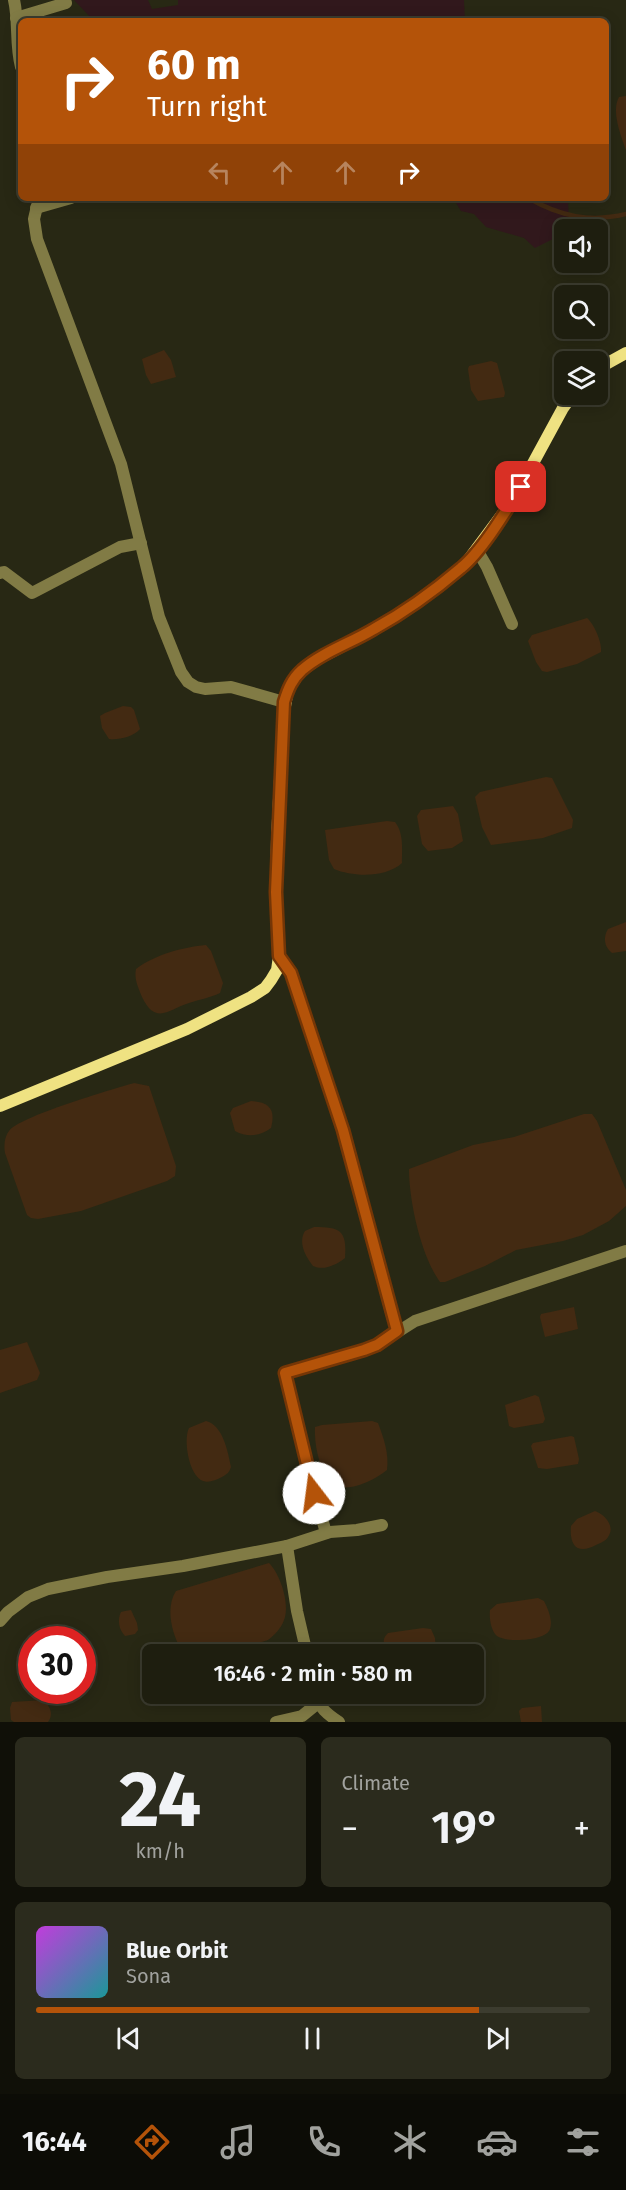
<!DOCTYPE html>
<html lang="en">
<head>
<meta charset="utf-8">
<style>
	body { margin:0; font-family:"Fira Sans",sans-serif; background:#2b2b1d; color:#f1f3f6; height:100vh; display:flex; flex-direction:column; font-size:22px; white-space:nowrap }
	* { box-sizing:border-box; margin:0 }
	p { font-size:20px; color:#a1a29e }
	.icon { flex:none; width:33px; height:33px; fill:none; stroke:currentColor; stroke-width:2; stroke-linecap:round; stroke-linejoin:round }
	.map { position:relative; height:1722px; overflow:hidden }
	.details { display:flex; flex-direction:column; gap:15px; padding:15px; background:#101008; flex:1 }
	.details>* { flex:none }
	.banner { position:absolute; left:18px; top:18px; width:591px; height:183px; border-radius:9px; box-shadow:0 3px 15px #0003,0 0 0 2px #3c3c2f; background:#b45309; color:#fff; overflow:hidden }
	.fabs { position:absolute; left:554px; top:219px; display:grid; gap:12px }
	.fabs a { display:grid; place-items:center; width:54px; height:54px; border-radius:9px; background:#1e1e0f; box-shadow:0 3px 15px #0003,0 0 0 2px #3c3c2f; font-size:30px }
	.speed { position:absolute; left:18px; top:1626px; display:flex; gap:12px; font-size:30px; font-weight:700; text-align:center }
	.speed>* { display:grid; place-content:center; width:78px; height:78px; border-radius:50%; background:#1e1e0f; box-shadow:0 3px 15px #0003,0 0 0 2px #3c3c2f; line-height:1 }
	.speed .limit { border:9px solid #d22; background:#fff; color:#111 }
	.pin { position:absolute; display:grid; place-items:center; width:51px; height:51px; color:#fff; margin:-26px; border-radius:12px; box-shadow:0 3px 9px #0006 }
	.me { position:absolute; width:66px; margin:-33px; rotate:345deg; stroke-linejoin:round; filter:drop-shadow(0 0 4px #0008) }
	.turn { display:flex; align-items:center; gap:21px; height:126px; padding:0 30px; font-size:27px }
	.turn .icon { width:78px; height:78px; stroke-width:2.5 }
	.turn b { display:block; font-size:42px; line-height:51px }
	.lanes { display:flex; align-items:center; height:57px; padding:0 30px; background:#0003; justify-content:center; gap:30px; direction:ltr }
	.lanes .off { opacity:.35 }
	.big { font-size:45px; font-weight:600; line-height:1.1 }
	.details .widget { flex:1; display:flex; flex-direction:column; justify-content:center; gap:9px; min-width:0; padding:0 21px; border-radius:9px; background:#2b2b1d }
	.details .dial { align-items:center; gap:0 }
	.dial b { font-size:78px; line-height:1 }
	.song { display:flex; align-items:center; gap:18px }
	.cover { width:72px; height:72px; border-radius:9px; background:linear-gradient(135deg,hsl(290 70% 55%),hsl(180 70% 35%)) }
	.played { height:6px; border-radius:3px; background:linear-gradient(90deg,#b45309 80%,#3c3c2f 80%) }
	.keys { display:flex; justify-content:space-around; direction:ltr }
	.heat { display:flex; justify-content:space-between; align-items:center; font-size:33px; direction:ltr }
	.details .tiles { flex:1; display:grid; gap:15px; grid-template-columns:1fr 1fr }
	.widget:last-child { grid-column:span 2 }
	.trip { position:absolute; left:142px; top:1644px; width:342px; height:60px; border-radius:9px; background:#1e1e0f; box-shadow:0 3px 15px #0003,0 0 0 2px #3c3c2f; font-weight:600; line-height:60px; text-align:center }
	.menu { display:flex; height:96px; justify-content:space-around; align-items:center; background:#0c0c06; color:#a1a29e }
	.menu .icon { width:42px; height:42px }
	.menu .selected { color:#b45309 }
	.menu b { font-size:27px; color:#f1f3f6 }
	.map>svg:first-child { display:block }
	.green { fill:#31181c }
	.water { fill:#432a12 }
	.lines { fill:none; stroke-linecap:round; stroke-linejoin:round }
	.stream { stroke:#432a12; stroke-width:4.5 }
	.minor { stroke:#817b45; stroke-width:12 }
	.secondary { stroke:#efe282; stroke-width:12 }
	.route-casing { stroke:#753606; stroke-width:15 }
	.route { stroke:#b45309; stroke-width:10 }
</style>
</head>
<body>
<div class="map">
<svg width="626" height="1722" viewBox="0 0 626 1722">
	<rect width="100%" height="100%" fill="#282814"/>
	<!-- green -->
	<g class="green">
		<path d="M74 0H148L152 9 178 5V0H464L465 21H94Z"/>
		<path d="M453 198H568L569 223 552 231 553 239 535 248 524 238 486 227 474 214 461 211Z"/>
	</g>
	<!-- water -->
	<g class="water">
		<path d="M626 96V150C621 136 611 111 619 97Z"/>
		<path d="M164 350 171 360 176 377 151 384 146 375 142 359Z"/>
		<path d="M491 361 497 363 505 393 504 397 478 401 471 390 468 369 469 366Z"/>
		<path d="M587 618C594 624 602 642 601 652L577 664 547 672 542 671 536 662 528 641 532 635Z"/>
		<path d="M123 706 131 707 134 710 140 729C133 737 119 740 109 739L102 728 100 716 105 713Z"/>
		<path d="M546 777 552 778 573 820 572 828 543 838 491 845 482 827 475 797 480 792Z"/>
		<path d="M453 806 458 814 463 841 452 848 428 851 422 844 417 816 421 810Z"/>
		<path d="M387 821 395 822C404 833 402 850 402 863 386 878 353 877 334 869L329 860 325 830Z"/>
		<path d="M626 922V951L612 953C604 947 603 937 608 929Z"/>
		<path d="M206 945 211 951 223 983 220 993C210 998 200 999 189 1003 169 1009 156 1026 142 997 138 987 134 979 136 969 154 955 183 947 206 945Z"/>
		<path d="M134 1083 149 1086 176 1166 175 1176 167 1181 81 1211 38 1219 31 1218 27 1215 5 1153C4 1147 4 1137 9 1131 18 1117 113 1089 134 1083Z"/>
		<path d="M251 1101C269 1102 276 1109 271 1128 260 1136 248 1138 235 1131L230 1113 233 1108Z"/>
		<path d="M584 1114H592L597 1121 626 1190V1206L609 1221 583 1235 563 1241 516 1250 485 1266 445 1282H440C421 1256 409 1201 409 1169L473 1145 514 1137Z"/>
		<path d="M314 1227C340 1227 347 1230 345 1258 336 1265 324 1271 313 1266 305 1256 298 1242 305 1231Z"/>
		<path d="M574 1307 578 1329 545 1337 540 1317 541 1314Z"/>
		<path d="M27 1342 40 1373 37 1380 0 1393V1350Z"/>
		<path d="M535 1395 539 1397 545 1419 543 1423 514 1428 509 1426 505 1405Z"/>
		<path d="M206 1421C223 1425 228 1452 231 1467 229 1473 227 1474 222 1477 216 1480 209 1483 203 1481 189 1476 183 1440 189 1428Z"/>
		<path d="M372 1421 378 1423C384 1439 389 1453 387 1470 373 1481 354 1490 336 1487 320 1475 314 1446 315 1427L322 1425Z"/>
		<path d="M571 1436 574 1437 579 1459 578 1464 547 1469 538 1468 531 1446 533 1443Z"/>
		<path d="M595 1511C604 1514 616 1526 608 1537 606 1541 600 1543 596 1545 578 1555 569 1546 571 1526L577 1519Z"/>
		<path d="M269 1563C280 1574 289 1601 285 1617 283 1626 275 1635 268 1640 248 1646 198 1664 181 1650 172 1633 165 1608 176 1591Z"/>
		<path d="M538 1598 544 1601C548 1609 553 1620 550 1629 547 1641 506 1643 497 1636 491 1631 489 1618 490 1610L497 1604Z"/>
		<path d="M125 1611 131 1610 137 1623 138 1630 135 1634 125 1636C119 1630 117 1620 121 1612Z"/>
		<path d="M423 1628 431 1629 435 1638 436 1654H389C385 1647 380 1640 388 1633Z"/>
		<path d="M44 1700C50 1707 54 1714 48 1722H14L11 1720 10 1708 12 1702Z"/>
		<path d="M541 1706 542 1722H521L519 1711 522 1708Z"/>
	</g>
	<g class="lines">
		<!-- stream -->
		<path class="stream" d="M528 198C560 216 590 223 626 214"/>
		<!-- minor -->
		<g class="minor">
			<path d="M14 0C19 21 15 44 21 67"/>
			<path d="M16 18 66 3"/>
			<path d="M39 198 34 219 37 239 121 464 159 617 181 672 188 682 196 687 205 689 231 687 284 702"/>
			<path d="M36 208 71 198"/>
			<path d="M477 550 487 567 512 624"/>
			<path d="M0 573 4 572 32 593 120 547 141 543"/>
			<path d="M279 956 291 973 343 1130 392 1316 397 1331"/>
			<path d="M326 1533 309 1472 285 1373 364 1351 377 1345 415 1321 626 1251"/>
			<path d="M287 1546 297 1611 307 1654"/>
			<path d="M0 1621 8 1612 28 1597 48 1589 107 1577 183 1566 287 1546 330 1532 357 1530 382 1525"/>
			<path d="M316 1694C319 1708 327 1714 339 1722"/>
			<path d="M276 1722 302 1716 318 1703"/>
		</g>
		<!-- secondary -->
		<g class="secondary">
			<path d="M597 369 626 353"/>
			<path d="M0 1106 187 1029 251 997 265 988 271 980 277 970 279 956 276 892 277 839 283 718 288 689 301 671 318 659 374 630 412 606 463 567 513 500 563 408 573 394"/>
		</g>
	</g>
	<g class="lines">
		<defs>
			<path id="route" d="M314 1493 285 1373 364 1350 377 1345 397 1331 343 1130 291 973 279 956 276 892 284 702C288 689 292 679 302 670 323 652 351 643 374 629 405 612 434 591 461 568 482 551 506 511 521 487"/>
		</defs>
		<!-- route casing -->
		<use href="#route" class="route-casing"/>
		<!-- route -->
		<use href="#route" class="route"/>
	</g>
</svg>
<div class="fabs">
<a><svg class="icon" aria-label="sound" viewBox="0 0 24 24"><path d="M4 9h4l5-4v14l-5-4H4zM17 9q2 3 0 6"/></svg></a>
<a><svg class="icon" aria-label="search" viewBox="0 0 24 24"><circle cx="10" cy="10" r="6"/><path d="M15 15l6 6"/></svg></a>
<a><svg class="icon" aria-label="layers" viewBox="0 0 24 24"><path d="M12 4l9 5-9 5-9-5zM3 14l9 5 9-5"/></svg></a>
</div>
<div class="speed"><div class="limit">30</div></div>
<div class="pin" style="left:521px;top:487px;background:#d93025"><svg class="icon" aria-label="arrive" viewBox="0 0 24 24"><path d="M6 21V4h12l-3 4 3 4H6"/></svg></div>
<svg class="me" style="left:314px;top:1493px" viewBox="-20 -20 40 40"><circle r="19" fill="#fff"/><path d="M0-13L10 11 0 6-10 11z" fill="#b45309"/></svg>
<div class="trip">16:46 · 2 min · 580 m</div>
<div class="banner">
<div class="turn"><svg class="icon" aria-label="right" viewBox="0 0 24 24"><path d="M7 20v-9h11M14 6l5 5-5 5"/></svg><div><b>60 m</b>Turn right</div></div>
<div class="lanes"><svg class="icon off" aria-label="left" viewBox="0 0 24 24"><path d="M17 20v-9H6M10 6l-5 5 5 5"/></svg><svg class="icon off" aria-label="ahead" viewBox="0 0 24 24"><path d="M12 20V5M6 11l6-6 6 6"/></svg><svg class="icon off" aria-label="ahead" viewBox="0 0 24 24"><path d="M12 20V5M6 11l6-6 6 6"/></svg><svg class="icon" aria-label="right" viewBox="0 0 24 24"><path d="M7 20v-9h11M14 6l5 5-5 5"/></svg></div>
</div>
</div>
<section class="details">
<div class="tiles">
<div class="widget dial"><b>24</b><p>km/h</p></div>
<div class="widget"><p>Climate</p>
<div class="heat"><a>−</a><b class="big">19°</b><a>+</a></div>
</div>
<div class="widget">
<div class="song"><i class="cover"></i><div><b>Blue Orbit</b><p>Sona</p></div></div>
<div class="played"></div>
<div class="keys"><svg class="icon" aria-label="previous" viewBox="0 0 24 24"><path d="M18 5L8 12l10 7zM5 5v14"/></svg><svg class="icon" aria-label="pause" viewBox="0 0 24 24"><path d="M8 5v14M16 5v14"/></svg><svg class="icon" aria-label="next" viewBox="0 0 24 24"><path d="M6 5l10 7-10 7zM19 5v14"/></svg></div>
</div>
</div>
</section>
<nav class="menu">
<b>16:44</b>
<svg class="icon selected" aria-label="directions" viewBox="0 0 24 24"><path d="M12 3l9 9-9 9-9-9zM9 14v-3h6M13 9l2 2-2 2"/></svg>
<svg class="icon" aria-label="music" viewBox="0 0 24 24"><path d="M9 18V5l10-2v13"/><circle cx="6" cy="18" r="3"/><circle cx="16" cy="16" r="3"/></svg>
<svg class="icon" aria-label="phone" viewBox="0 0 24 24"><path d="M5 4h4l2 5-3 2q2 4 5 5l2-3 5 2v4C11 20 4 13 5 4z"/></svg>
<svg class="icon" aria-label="climate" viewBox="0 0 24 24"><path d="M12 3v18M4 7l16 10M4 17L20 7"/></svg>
<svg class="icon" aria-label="car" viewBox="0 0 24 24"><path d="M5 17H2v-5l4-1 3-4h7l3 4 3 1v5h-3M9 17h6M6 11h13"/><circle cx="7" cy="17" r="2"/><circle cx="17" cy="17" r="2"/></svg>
<svg class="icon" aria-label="filters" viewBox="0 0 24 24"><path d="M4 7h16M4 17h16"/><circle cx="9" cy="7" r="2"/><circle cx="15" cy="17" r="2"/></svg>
</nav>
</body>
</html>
